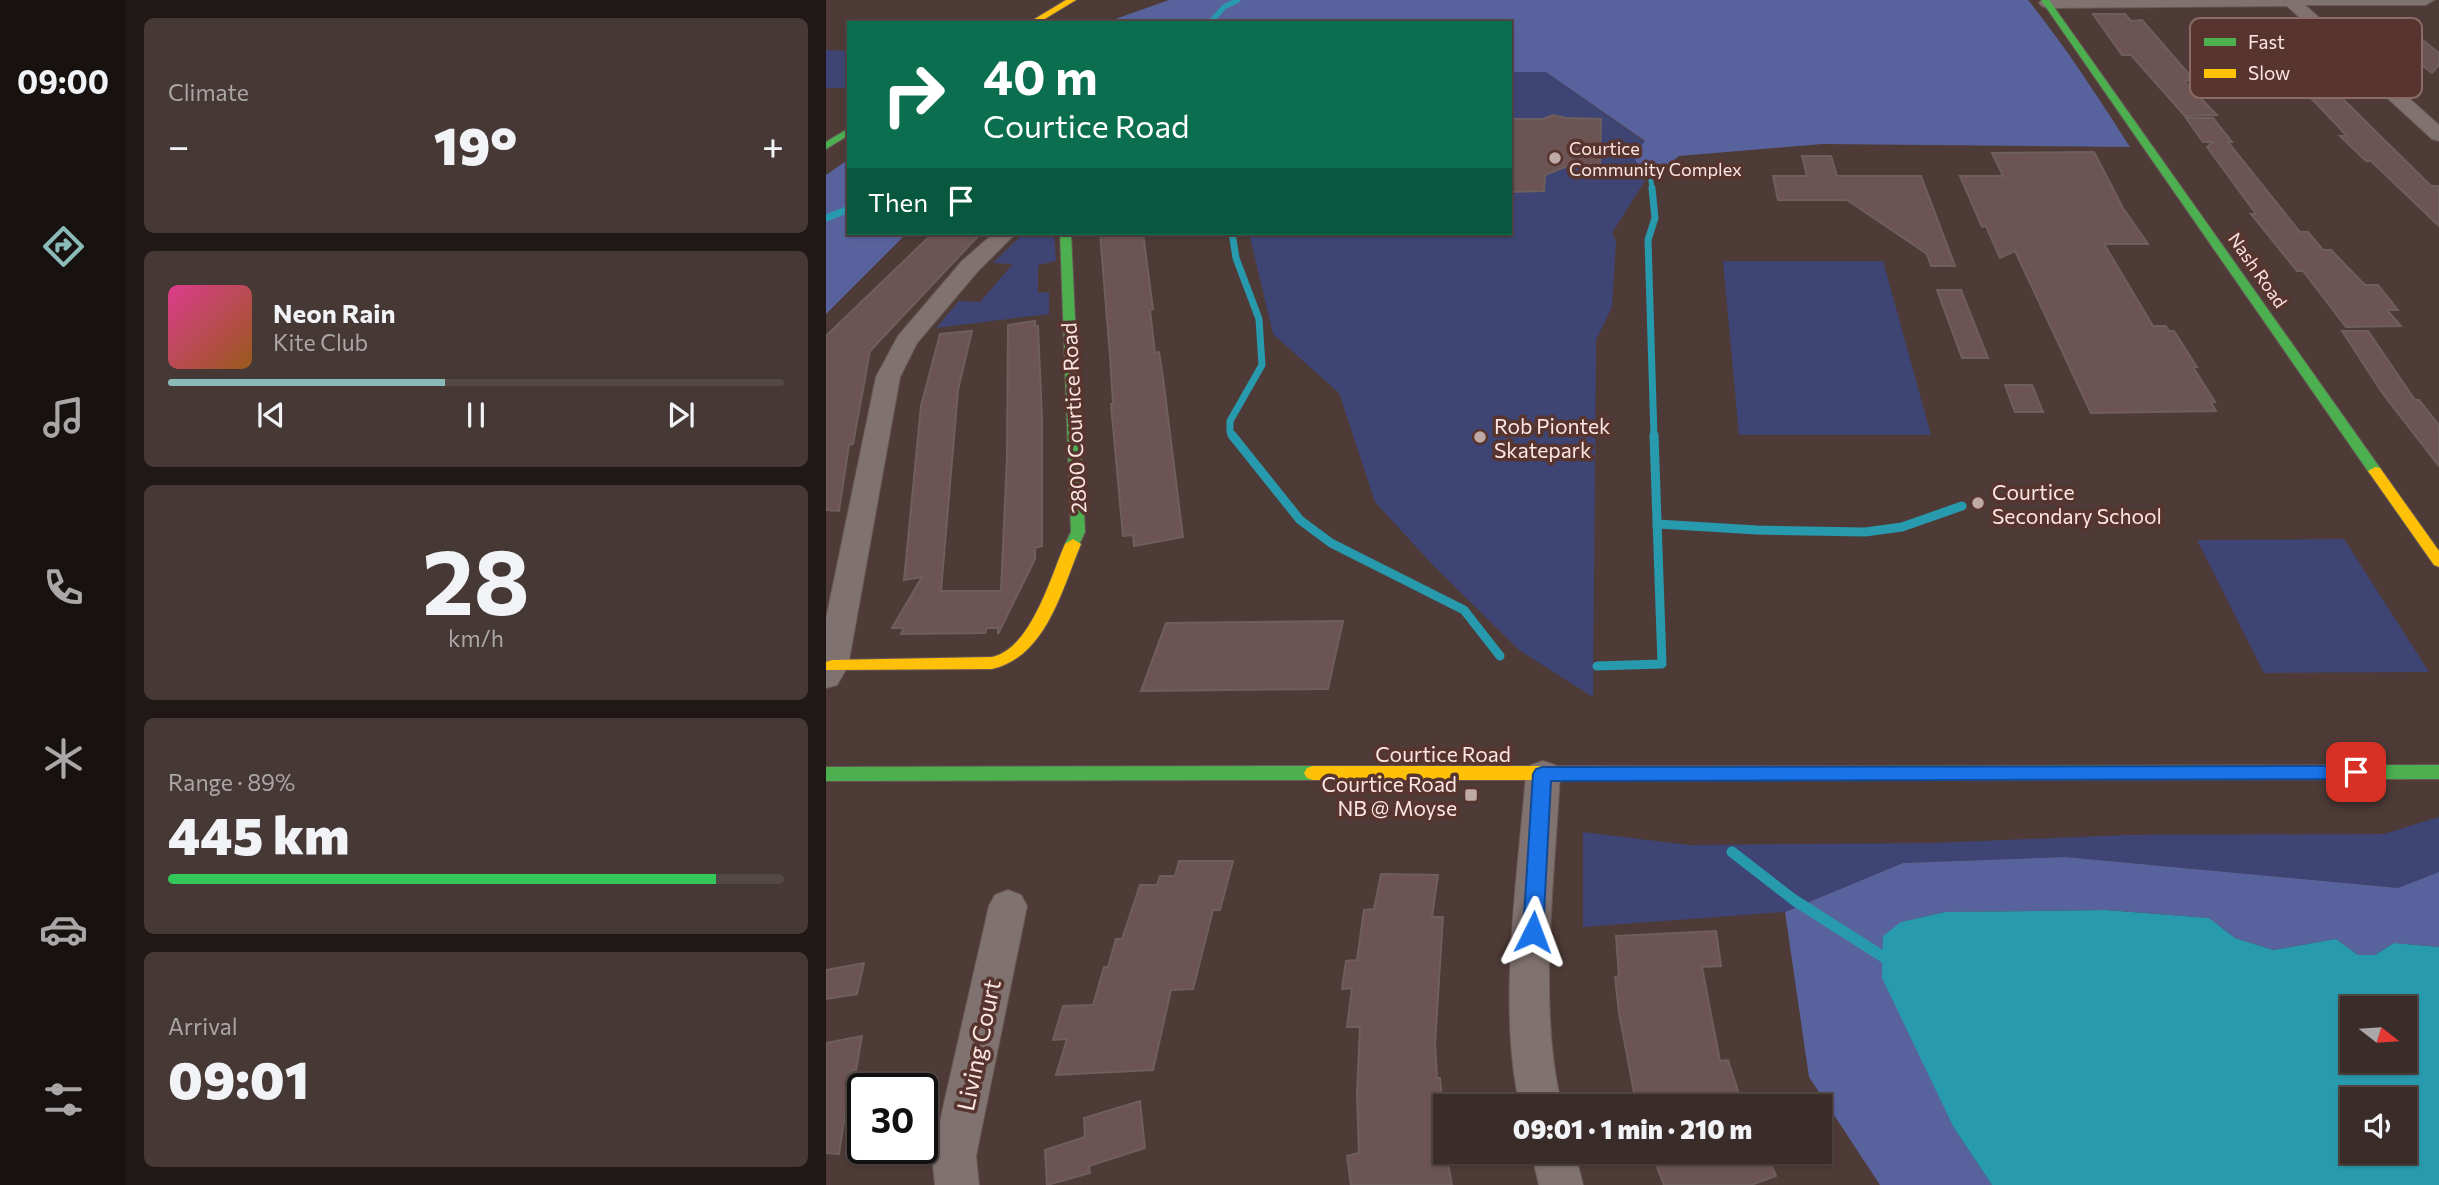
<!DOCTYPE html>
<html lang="en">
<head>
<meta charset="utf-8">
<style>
	body { margin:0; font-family:Commissioner,sans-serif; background:#453835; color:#f1f3f6; height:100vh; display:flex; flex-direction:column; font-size:26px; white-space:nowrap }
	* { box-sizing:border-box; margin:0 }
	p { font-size:23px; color:#aba7a8 }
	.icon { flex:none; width:38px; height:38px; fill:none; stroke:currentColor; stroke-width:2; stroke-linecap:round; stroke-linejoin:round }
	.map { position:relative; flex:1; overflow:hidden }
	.drawer { display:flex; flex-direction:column; gap:18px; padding:18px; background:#201817; width:700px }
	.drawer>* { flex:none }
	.guide { position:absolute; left:21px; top:21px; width:665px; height:214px; border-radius:0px; box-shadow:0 2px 5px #0004,0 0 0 2px #544846; background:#0b6e4f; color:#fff; overflow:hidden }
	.needle { width:46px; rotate:107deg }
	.controls { position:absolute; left:1514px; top:996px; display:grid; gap:14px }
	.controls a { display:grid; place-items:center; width:77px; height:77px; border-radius:0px; background:#3a2c29; box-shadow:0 2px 5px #0004,0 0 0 2px #544846; font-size:35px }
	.speed { position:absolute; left:21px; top:1073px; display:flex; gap:14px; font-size:35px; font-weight:700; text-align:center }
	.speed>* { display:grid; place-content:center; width:91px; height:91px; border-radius:50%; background:#3a2c29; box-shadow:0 2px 5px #0004,0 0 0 2px #544846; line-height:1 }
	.speed .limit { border:4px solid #111; border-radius:10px; background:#fff; color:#111 }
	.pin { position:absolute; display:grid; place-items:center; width:60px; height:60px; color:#fff; margin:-30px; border-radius:14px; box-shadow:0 4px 10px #0006 }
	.me { position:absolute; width:77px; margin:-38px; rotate:3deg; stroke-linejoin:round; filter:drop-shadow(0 0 5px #0008) }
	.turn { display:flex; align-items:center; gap:24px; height:147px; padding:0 21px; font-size:32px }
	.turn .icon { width:91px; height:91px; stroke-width:2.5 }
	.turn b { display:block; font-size:49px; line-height:60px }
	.then { display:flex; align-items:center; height:66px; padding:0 21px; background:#0003; gap:14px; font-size:26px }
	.big { font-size:52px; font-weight:800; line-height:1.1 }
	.drawer .tile { flex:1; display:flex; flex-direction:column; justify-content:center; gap:10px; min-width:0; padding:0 24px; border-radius:10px; background:#453835 }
	.drawer .dial { align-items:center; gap:0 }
	.dial b { font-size:91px; line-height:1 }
	.song { display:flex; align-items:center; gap:21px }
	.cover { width:84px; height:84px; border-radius:10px; background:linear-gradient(135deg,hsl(330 70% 55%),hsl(30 70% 35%)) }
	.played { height:7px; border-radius:4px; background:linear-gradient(90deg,#8bbbb9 45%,#544846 45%) }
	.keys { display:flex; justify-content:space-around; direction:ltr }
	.heat { display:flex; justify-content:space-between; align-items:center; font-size:38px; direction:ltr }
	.charge { height:10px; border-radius:5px; background:linear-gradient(90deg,#34c759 89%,#544846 0) }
	.trip { position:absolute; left:607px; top:1094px; width:399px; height:70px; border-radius:0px; background:#3a2c29; box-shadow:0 2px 5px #0004,0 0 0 2px #544846; font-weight:800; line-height:70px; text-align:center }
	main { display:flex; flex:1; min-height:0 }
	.tabs { display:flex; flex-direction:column; width:126px; justify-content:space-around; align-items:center; background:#171210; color:#aba7a8 }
	.tabs .icon { width:49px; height:49px }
	.tabs .selected { color:#8bbbb9 }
	.tabs b { font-size:32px; color:#f1f3f6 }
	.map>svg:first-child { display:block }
	.green { fill:#3e4574 }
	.forest { fill:#58639d }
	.water { fill:#289aad; fill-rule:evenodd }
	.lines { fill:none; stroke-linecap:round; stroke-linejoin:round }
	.stream-far3 { stroke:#289aad; stroke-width:5 }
	.stream-far2 { stroke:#289aad; stroke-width:7 }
	.stream-far1 { stroke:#289aad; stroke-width:9 }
	.stream { stroke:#289aad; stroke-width:11 }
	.building { fill:#6c5455; stroke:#6e5e5d; stroke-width:2 }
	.street-casing { stroke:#685854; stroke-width:2 }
	.fast-casing { stroke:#685854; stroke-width:2 }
	.slow-casing { stroke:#685854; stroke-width:2 }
	.street { fill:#807270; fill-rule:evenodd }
	.fast { fill:#4caf50; fill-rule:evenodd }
	.slow { fill:#ffc107; fill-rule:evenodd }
	.route { fill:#1a73e8; stroke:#114b97; stroke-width:2 }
	.poi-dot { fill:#c0aaa6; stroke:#57352e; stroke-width:2.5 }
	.labels { text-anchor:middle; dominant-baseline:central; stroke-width:7; stroke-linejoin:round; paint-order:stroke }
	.far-poi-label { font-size:18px; fill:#fde6e1; stroke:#57352e; text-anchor:start }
	.far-street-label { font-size:18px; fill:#fde6e1; stroke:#57352e }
	.street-label { font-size:21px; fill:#fde6e1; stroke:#57352e }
	.poi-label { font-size:21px; fill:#fde6e1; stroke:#57352e; text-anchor:start }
	.near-street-label { font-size:24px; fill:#fde6e1; stroke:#57352e }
	.key { fill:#57352e; stroke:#896a64; stroke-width:2 }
	.key-label { font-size:19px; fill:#fde6e1 }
</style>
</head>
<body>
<main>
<nav class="tabs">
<b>09:00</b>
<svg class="icon selected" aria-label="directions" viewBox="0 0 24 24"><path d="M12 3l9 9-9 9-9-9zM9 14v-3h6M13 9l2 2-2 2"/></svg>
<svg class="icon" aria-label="music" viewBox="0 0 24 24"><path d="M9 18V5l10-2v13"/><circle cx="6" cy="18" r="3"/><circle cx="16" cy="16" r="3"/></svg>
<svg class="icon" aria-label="phone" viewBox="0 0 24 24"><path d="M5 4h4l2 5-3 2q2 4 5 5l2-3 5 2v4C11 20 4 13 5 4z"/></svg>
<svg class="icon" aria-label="climate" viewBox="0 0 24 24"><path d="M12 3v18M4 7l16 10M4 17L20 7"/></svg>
<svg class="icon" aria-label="car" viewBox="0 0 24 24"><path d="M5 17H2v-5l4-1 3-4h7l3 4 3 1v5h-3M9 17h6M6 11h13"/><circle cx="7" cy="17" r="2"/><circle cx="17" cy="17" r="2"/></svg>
<svg class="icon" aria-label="filters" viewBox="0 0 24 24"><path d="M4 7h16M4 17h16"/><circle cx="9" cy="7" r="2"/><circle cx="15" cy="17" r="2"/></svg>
</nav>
<section class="drawer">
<div class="tile"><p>Climate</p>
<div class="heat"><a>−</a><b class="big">19°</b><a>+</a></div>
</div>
<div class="tile">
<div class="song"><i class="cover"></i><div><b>Neon Rain</b><p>Kite Club</p></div></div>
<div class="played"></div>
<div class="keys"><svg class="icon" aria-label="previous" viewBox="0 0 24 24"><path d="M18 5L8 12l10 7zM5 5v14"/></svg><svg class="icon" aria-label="pause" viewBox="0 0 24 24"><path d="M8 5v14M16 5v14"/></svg><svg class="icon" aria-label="next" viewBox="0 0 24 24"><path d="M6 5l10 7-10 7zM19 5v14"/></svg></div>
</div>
<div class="tile dial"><b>28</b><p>km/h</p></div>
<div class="tile"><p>Range · 89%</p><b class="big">445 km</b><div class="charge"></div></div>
<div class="tile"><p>Arrival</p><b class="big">09:01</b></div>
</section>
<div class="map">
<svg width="1613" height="1185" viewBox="0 0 1613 1185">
	<rect width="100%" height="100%" fill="#4e3b37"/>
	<!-- green -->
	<g class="green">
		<path d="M0 50 23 51V88H0Z"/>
		<path d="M684 72H720L819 142 807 156 820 179 786 233 790 241 786 307 770 340 767 697 693 650 606 564 549 502 513 393 447 334 423 233H684Z"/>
		<path d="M208 233H228L230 261 212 265V293L223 292V314L110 328 133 301 154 302 187 264 167 263 196 235Z"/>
		<path d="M897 261H1057L1105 435H913Z"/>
		<path d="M1518 539 1603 672 1438 673 1371 540Z"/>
		<path d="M1613 817V872L1572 888 1239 857 1077 863 959 912 757 927V832L863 845 1105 843 1301 835 1558 834Z"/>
	</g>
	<!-- forest -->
	<g class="forest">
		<path d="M343 0H1202C1239 46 1272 97 1304 147L996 144 853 156 835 172 817 173 807 156 819 141 720 72H684V23H278Z"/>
		<path d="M23 159V233H81L0 314V175Z"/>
		<path d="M1239 857 1572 888 1613 872V947L1568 943 1549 955H1532L1510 939 1447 950 1409 938 1383 918 1280 910 1119 912 1075 922 1128 1128 1166 1185H1054L983 1077 959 912 1077 863Z"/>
	</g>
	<!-- water -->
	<path class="water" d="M1280 910 1383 918 1409 938 1447 950 1510 939 1532 955H1549L1568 943 1613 947V1185H1166L1128 1128 1056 978 1057 936 1075 922 1119 912ZM1526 1008H1578V1060H1526ZM1526 1099H1578V1152H1526Z"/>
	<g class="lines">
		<!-- stream-far3 -->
		<g class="stream-far3">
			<path d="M384 23 398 7 412 0"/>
			<path d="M825 181 826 189"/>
		</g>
		<!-- stream-far2 -->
		<g class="stream-far2">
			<path d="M826 188 829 218 822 240 828 437"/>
			<path d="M0 218 23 209"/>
			<path d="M406 233 410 258 433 319 436 365 404 421V432L408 437"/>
		</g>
		<!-- stream-far1 -->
		<g class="stream-far1">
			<path d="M406 435 474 520 505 543 638 610 674 656"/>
			<path d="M831 524 931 530 1039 532 1076 527 1136 506"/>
			<path d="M771 666 836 664 828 435"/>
		</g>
		<!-- stream -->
		<path class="stream" d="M906 852 968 900 1064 961"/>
	</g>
	<!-- building -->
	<g class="building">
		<path d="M1267 14H1299L1305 21 1316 20 1368 80 1358 81 1391 115 1359 116 1305 55H1296Z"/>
		<path d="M1538 21H1573L1613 53V65L1606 73Z"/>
		<path d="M1485 98H1516L1605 186H1613V226L1545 161H1540L1514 136H1521Z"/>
		<path d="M727 115 740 118 775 119 774 164H746L719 175 718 191 684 192V119H717Z"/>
		<path d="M1360 118H1387L1406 142H1402L1474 232H1482L1497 250H1505L1539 285H1552L1572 310H1561L1575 326 1520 327 1477 271H1471L1425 214H1430L1381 147 1387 142H1377Z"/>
		<path d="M1268 152 1297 208 1322 244H1278L1327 326H1340L1343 331H1348L1371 367H1367L1389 402H1385L1390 411 1265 413 1189 251 1174 258 1160 226 1156 227 1134 176H1177L1166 153Z"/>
		<path d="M976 156H1005L1011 176H1095L1129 266H1105L1101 254 1021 200H952L947 176H981Z"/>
		<path d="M107 233H155L44 351 27 444 23 445 13 511 0 510V336Z"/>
		<path d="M274 233H317L327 309 324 310 329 353 333 352 337 378 357 537 308 546 307 535 297 536 285 404H287L284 356Z"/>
		<path d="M1111 290H1135L1162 358H1136Z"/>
		<path d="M209 321V326H212L216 418V546L209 548V559L172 634V628H161L159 633 75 634 78 628H66L96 577 78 580 95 406 114 334 146 331 132 390 115 591H175L181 456 182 325Z"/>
		<path d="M1516 331H1542L1589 400H1593L1613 425V466L1557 394Z"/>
		<path d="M1179 385H1206L1217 412H1189Z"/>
		<path d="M517 621 502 689 315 691 340 623Z"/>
		<path d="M353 861H407L394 910H387L367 989 345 990 327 1070 230 1075 241 1039 227 1040 237 1006 267 1005 278 967H282L290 939H296L314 885H331L334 876H349Z"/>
		<path d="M555 874 612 875 606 917H617L609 1043 611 1078H614L616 1100 610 1101 615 1155 620 1153 626 1185H525L521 1156 533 1153 531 1093 534 1027H521L526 988 516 989 520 961 531 960 538 910 548 909Z"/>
		<path d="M890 931 895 966 876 967 894 1061 902 1060 915 1100 884 1106H859L856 1093 810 1103 793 1013 789 977 793 976 790 936Z"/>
		<path d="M38 963 31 994 0 999V970Z"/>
		<path d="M36 1036 30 1070H26L13 1154 0 1153V1043Z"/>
		<path d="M314 1101 319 1148 263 1166 264 1173 221 1185 219 1150 259 1137 258 1118Z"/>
		<path d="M825 1152H940L950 1176 925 1185H838Z"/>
	</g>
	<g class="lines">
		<defs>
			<g id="street">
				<path d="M1216 0H1608L1600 5H1479L1613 125V141L1606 139 1461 6 1221 8 1216 6 1213 3Z"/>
				<path d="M168 233H190L152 271 91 343 74 377 22 666 11 685 0 688V619L50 377 72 336 136 261Z"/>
				<path d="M717 761 729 765 734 774C729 876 711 1008 736 1106H694C671 1008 692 875 700 774L705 765Z"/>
				<path d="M182 890 195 895 201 906 150 1156 153 1185H109L106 1156 163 906 169 895Z"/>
				<path d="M705 1152H749L757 1185H713Z"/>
			</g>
			<g id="fast">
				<path d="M1215 0H1223L1554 468 1556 471 1554 474H1544Z"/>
				<path d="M23 128V135L0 149V142Z"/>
				<path d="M234 233H245L259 532 252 547 247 549 239 544 245 532Z"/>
				<path d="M1613 765V779L1002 780 996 778 993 773 996 768 1002 766Z"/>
				<path d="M487 766 493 768 496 773 493 778 487 780 0 781V767Z"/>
			</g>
			<g id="slow">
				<path d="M240 0H250L212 23H202Z"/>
				<path d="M1549 467 1554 468 1613 551V567L1608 565 1542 471Z"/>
				<path d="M247 539 255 544C236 589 220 657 166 669L0 670V662L6 660 166 657C205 649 225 576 239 544Z"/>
				<path d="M487 766H1002L1008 768 1011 773 1008 778 1002 780H487L481 778 478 773 481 768Z"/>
			</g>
		</defs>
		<!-- street casing -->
		<use href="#street" class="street-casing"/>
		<!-- fast casing -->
		<use href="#fast" class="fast-casing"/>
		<!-- slow casing -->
		<use href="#slow" class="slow-casing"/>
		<!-- street -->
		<use href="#street" class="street"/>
		<!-- fast -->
		<use href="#fast" class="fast"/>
		<!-- slow -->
		<use href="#slow" class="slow"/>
	</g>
	<!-- route -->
	<path class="route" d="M1530 766 1536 768 1539 772 1536 777 1530 779 725 781 717 932 714 938 707 940 700 938 697 932 707 774 710 769 716 767Z"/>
	<!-- markers -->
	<g class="poi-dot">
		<circle cx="729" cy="158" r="7"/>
		<circle cx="654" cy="437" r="7"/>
		<circle cx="1152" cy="503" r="7"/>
		<rect x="638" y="788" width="14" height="14" rx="3.5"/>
	</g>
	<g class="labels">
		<!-- far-poi labels -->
		<g class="far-poi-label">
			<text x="743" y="148">Courtice<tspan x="743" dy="21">Community Complex</tspan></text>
		</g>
		<!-- far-street labels -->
		<g class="far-street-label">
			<text transform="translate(1432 270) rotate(55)">Nash Road</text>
		</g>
		<!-- street labels -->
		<g class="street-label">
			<text transform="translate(247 418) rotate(-93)">2800 Courtice Road</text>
			<text x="617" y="753">Courtice Road</text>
		</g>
		<!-- poi labels -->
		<g class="poi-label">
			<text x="668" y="425">Rob Piontek<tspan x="668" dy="24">Skatepark</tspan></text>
			<text x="1166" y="491">Courtice<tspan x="1166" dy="24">Secondary School</tspan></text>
			<text x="631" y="783" text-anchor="end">Courtice Road<tspan x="631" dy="24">NB @ Moyse</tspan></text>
		</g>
		<!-- near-street labels -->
		<g class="near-street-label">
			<text transform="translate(152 1045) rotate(-78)">Living Court</text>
		</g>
	</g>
	<!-- legend -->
	<rect x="1364" y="18" width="232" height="80" rx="10" class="key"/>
	<rect x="1378" y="38" width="32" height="8" fill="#4caf50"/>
	<rect x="1378" y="69" width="32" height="9" fill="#ffc107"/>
	<g class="key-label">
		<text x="1422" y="49">Fast</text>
		<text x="1422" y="80">Slow</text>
	</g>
</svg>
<div class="controls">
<a><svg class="needle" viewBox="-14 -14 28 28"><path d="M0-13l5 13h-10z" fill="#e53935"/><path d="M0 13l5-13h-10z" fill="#aba7a8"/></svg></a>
<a><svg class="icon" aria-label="sound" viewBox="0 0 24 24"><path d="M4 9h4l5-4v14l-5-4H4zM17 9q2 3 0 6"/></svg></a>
</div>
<div class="speed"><div class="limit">30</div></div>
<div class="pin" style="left:1530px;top:772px;background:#d93025"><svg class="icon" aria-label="arrive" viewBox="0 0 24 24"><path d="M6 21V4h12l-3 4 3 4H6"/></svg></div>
<svg class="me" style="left:707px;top:932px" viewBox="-20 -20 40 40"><path d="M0-17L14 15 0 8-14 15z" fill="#1a73e8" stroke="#fff" stroke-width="4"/></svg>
<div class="trip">09:01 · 1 min · 210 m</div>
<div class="guide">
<div class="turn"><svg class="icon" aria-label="right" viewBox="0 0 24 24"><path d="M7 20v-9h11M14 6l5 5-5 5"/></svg><div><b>40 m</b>Courtice Road</div></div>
<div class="then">Then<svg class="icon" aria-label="arrive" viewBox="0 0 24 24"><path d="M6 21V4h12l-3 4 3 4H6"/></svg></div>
</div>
</div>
</main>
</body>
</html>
